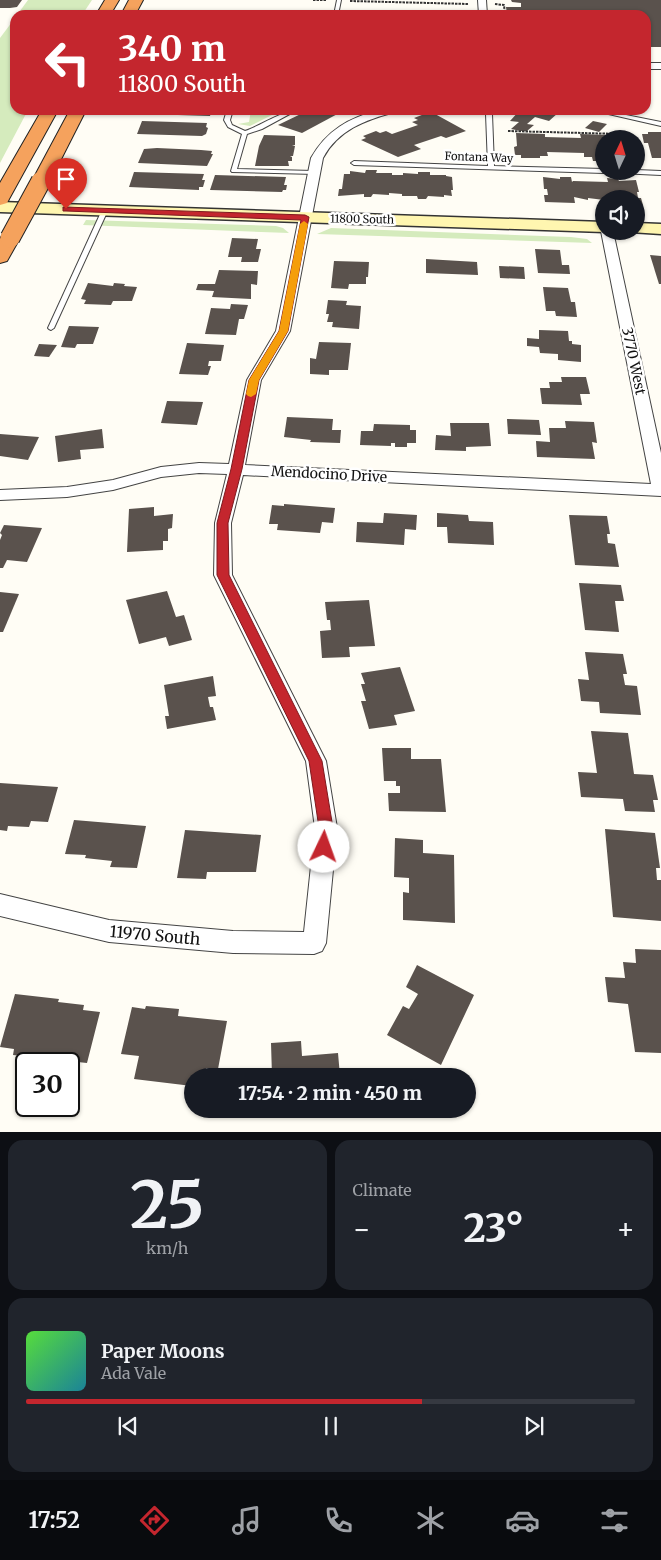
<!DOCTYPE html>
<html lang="en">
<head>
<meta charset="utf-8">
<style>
	body { margin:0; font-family:Merriweather,serif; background:#20242c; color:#f1f3f6; height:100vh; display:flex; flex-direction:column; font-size:19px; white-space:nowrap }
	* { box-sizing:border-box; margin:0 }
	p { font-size:16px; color:#9ea1a6 }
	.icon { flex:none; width:28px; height:28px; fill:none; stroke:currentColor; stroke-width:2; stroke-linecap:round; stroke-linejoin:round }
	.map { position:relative; height:1132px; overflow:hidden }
	.drawer { display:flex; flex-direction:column; gap:8px; padding:8px; background:#0d0f14; flex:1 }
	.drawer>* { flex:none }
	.top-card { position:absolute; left:10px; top:10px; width:641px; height:105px; border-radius:15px; box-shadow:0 1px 4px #0004; background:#c4262e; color:#fff; overflow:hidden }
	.needle { width:32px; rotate:4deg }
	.buttons { position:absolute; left:595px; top:130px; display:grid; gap:10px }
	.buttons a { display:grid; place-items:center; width:50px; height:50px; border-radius:50%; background:#171b24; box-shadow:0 1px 4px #0004; font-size:25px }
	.speed { position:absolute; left:15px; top:1052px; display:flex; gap:10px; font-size:25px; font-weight:700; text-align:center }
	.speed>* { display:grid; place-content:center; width:65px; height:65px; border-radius:50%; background:#171b24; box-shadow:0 1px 4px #0004; line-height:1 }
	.speed .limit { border:2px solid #111; border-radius:8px; background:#fff; color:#111 }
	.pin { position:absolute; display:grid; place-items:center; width:42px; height:42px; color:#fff; margin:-51px -21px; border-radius:50% 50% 50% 0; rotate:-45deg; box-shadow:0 0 5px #0007 }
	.pin .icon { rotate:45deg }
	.me { position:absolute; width:55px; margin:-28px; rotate:3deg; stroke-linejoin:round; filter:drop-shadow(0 0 4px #0008) }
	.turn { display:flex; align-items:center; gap:18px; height:105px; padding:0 25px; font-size:22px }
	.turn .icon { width:65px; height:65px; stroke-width:2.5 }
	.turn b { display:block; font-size:35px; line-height:42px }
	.big { font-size:38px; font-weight:800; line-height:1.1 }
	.drawer .card { flex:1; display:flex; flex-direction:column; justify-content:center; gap:8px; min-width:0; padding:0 18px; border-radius:15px; background:#20242c }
	.drawer .dial { align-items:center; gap:0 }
	.dial b { font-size:65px; line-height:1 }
	.song { display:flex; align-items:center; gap:15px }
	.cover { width:60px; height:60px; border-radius:8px; background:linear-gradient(135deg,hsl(110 70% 55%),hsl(190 70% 35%)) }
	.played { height:5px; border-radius:2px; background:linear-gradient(90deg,#c4262e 65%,#363941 65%) }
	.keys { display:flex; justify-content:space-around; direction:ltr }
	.heat { display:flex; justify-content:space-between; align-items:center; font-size:28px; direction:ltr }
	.drawer .tiles { flex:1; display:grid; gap:8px; grid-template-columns:1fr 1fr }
	.card:last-child { grid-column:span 2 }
	.trip { position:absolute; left:184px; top:1068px; width:292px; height:50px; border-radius:25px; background:#171b24; box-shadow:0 1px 4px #0004; font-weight:800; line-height:50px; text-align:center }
	.tab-bar { display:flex; height:80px; justify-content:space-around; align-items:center; background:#090b0e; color:#9ea1a6 }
	.tab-bar .icon { width:35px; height:35px }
	.tab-bar .current { color:#c4262e }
	.tab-bar b { font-size:22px; color:#f1f3f6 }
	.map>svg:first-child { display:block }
	.green { fill:#d5ebbd }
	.building { fill:#5a524d }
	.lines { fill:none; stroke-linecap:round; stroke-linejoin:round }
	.service-casing { stroke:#444; stroke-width:2 }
	.minor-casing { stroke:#444; stroke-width:2 }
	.secondary-casing { stroke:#333; stroke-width:3 }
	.motorway-casing { stroke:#222; stroke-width:2 }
	.path { stroke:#333; stroke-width:2; stroke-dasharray:2.5 1; stroke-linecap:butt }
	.service { fill:#fff; fill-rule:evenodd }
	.minor { fill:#fff; fill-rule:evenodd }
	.secondary { fill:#fff6b0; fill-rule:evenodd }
	.motorway { fill:#f5a25d; fill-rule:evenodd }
	.motorway-bridge-casing { stroke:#222; stroke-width:21; stroke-linecap:butt }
	.motorway-bridge { stroke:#f5a25d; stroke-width:19 }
	.route { fill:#c4262e; stroke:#7f191e }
	.slow { fill:#f59e0b }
	.labels { text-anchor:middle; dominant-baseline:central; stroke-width:5; stroke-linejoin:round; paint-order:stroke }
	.far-street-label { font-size:11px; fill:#111; stroke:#fff }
	.street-label { font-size:14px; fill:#111; stroke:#fff }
	.near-street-label { font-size:16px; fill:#111; stroke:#fff }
</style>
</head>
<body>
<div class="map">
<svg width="661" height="1133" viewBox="0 0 661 1133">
	<rect width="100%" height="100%" fill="#fffdf5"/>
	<!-- green -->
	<g class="green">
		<path d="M28 0H92L82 15H17Z"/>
		<path d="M15 18V110H28L0 163V38Z"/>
		<path d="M251 110H282L250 126 238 124 249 122Z"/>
		<path d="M86 220 276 226 283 228 289 233 83 225Z"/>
		<path d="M331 228 571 237 587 239 592 243 317 234Z"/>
	</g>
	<!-- building -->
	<g class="building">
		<path d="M0 0H22L17 7 10 8H0Z"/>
		<path d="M511 0H661V47H646V15H507L506 7H521V3L512 2Z"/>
		<path d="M148 110H212L210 116 146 114Z"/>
		<path d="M309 110 343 111 302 133 278 125Z"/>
		<path d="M520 110H553L558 113 549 121 535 117 527 124 534 125 527 131H521L511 129 519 122 510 121Z"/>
		<path d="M427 113 431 115 435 114 466 131 446 138 441 136 414 145 421 149 398 157 361 140 366 138 363 136 376 131 380 133 386 131 392 134 418 125 412 122 418 120 414 118Z"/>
		<path d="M142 121 207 123 206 127 208 128 206 134 202 136 137 134Z"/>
		<path d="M593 121 607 124 599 132 585 128Z"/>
		<path d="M648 132H661V158H652L648 143H644L642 134H648Z"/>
		<path d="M516 133 545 134V137L581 138 580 134 609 135 610 139H604V161H593L592 157H584V153L547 152 548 156H540V158H521V155H515L514 147 517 146Z"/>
		<path d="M264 135 295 136V145L292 146H295L293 156H290L292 157V161H288L289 166H255L259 146Z"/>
		<path d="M157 148 201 150 212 151 211 154H213L207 166 138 163 144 149Z"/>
		<path d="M366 170H377L376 173H392V175H403V173L418 174V172H430V175H446V176L452 177 453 190H451L452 196 444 195V197L428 196 426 199H418L417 196H402V194L389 193V195L373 194 371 197H364V194L338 196 339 189H342L344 174H350V171L365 173Z"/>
		<path d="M134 172 204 174 202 180H205L203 187H199V190L129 187Z"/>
		<path d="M215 175 286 177 284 185H287L286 190H283L282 192 210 190Z"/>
		<path d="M543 177 560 179V177H571L572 182 573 181 608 182 607 178 618 179 619 181 636 180 639 192H637L638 198H641L643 205H636V199L604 200 588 198V200L574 197 575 203 545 202 544 195H548L547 189H544Z"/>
		<path d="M232 238 258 239 256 249H261L258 262H241L242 257H228Z"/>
		<path d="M535 249 560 250 562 265H569L570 274 538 273Z"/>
		<path d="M650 255 661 256V284H659Z"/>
		<path d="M426 259 477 262 478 275 426 273Z"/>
		<path d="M334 261 369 262 368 277H366V284H349L348 289 331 288Z"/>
		<path d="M499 266 524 267 525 279 500 278Z"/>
		<path d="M219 270 258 271 257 285 251 284V299L212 297 214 291 196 290 198 284H215Z"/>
		<path d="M88 283 113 286 114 283 125 284 124 286 137 287 132 301H113L111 305 84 304 86 300 81 299Z"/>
		<path d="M543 287 568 288 571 302H575L577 317 556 316 555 311H546Z"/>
		<path d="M328 300 347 301 346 305 361 306 359 329 332 327 333 322H327L329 314H326Z"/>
		<path d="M231 304 248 305 244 319H239L236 335 205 334 211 308 230 309Z"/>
		<path d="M69 326 99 327 93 344H77L75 348 61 347Z"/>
		<path d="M539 330 568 331 569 341H572V344L581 345V362L558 360V354L540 353 539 347 527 346V338L539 339Z"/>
		<path d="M319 342 351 343 348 370H329V375L310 374V358L316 359Z"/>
		<path d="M187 343 224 345 221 361H209L208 366H211L208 375 179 374Z"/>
		<path d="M39 344 57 345 49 357 34 356Z"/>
		<path d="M561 377H586L590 394H580L582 405 542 404 540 388H550L549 382H562Z"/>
		<path d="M167 401 203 402 197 425 161 423Z"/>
		<path d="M287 417 333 419 332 430H341L340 443 310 442 311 440 284 437Z"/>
		<path d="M507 419 539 420 541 435 508 434Z"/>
		<path d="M565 421 594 422 597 443 592 442 595 459 537 457 536 441 550 442 549 428H566Z"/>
		<path d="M450 423H489L491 446 466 447V451L435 450 436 435 451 436Z"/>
		<path d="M374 424 410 425V430H416V443H407V447H395V443H391V446L360 445 361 431H373Z"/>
		<path d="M102 429 104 448 80 450 81 459 58 462 55 436Z"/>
		<path d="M0 434 39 437 28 460 0 456Z"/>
		<path d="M284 504 335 508 333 523 322 522 320 533 277 530 278 524H269L272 505 284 506Z"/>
		<path d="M154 507V516L173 514 172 528 168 529V541H163V550L127 552 129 509Z"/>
		<path d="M384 513 417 515 416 530 405 529 404 545 356 542 357 522 383 523Z"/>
		<path d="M437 513 468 515 469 521 493 522 494 545 448 543 447 527H437Z"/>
		<path d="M569 515 607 516 610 534H607L608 543 615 544 619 567 575 565Z"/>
		<path d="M4 525 42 528 27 562 7 560 3 568H0V540L2 535 0 533Z"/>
		<path d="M579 583 621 585 624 601H615L619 632 585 630Z"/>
		<path d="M167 591 176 617 184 615 192 640 169 646 166 637 139 644 126 600Z"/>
		<path d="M0 592 19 594 3 632H0Z"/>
		<path d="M369 600 375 646 349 647 350 657 322 658 320 631 331 630 330 620H327L325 602Z"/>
		<path d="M585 652 623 654 627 674H623L625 685 637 686 641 715 600 713 599 702 581 701 578 679 589 680Z"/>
		<path d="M400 667 415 711 394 715 397 725 369 729 361 701H366L361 684H365L361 673Z"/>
		<path d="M213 676 216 696 208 697 210 707H213L216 720 167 729 165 716H169L164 685Z"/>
		<path d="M591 731 628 733 634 774 653 775 658 800H653L655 812 625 811 623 799 581 797 578 772 597 773Z"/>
		<path d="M382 748H411V759H441L446 812 389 811 388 793H400V786H396V781H384Z"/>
		<path d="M0 783 58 787 48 822 31 821 29 827 8 826 7 831 0 830Z"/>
		<path d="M74 820 146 826 137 868 110 867 112 861 85 858 86 855 65 854Z"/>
		<path d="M605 829 655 833 660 868H656L657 880H661V921L613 917Z"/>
		<path d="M185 830 261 835 256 872H207L206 879 177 878Z"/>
		<path d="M395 838 423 840V853L454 855 455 923 403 920V892L409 893V878L394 877Z"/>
		<path d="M635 949 661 950V1053L635 1052 628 1004 608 1002 605 977 625 978 623 962 636 963Z"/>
		<path d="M417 965 474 995 441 1065 387 1035 403 1006 409 1009 418 994 406 987Z"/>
		<path d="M15 994 59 999 58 1002 84 1005 83 1010 100 1012 87 1063 13 1055 14 1049 0 1047Z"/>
		<path d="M146 1006 179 1009 178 1016 227 1021 218 1069 206 1068 205 1076H192V1086L134 1079 139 1056 121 1054 132 1007 145 1009Z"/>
		<path d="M301 1041 302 1056 338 1053 340 1076H272L271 1043Z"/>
	</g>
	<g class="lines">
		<defs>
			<g id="service">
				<path d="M337 0H341L338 15H334Z"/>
				<path d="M227 110H233L230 120 232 125 245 131C260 126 284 110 297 110L262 129 247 134 237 169 314 171 317 173 316 174 232 172 231 171 242 134 228 127 224 120Z"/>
				<path d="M490 110H496L492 114 494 166 604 169V171H607L604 173 354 165 351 163 354 161 488 166 486 114Z"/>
				<path d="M591 110H601L661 122V126Z"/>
				<path d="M636 170 661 171V175L618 173 615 171H636Z"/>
				<path d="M105 208 108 210 54 328 51 330 49 329 48 328 102 210Z"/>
			</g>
			<g id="minor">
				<path d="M478 0H486L487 15H479Z"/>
				<rect x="646" y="63" width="15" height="6"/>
				<path d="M379 110H396L395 112C365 120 338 130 323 158L290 331 261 380 245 465 651 484 601 231 604 228V231H613L661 453V496L243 475 231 523 232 575 326 761 337 828 326 943 322 951 314 954 233 953 109 942 0 916V894L109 920 233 931 304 932 315 828 306 761 214 575 215 523 227 474 199 473 161 477 113 490 67 497 0 500V490L67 487 113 480 161 467 199 463 229 464 247 380 276 331 311 158C327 130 349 118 379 110Z"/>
			</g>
			<g id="secondary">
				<path d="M0 202 604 222V231H608L604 232 0 212Z"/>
				<path d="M636 223 661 224V234L630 232 636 231Z"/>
			</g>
			<g id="motorway">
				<path d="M105 0H119L110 15H96Z"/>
				<path d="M129 0H143L135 15H121Z"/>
				<path d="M42 110H58L9 199 7 203 0 205V183Z"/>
				<path d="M70 110H86L50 181 47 185 41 186 35 185 32 181Z"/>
				<path d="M10 232 17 234 20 238 7 261 0 263V239L3 234Z"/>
			</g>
		</defs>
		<!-- service casing -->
		<use href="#service" class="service-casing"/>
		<!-- minor casing -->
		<use href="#minor" class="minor-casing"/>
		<!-- secondary casing -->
		<use href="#secondary" class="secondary-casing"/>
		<!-- motorway casing -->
		<use href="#motorway" class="motorway-casing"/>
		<!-- path -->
		<g class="path">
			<path d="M313 0H327"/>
			<path d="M350 1 469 4"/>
			<path d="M495 4 504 5 505 15"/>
			<path d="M508 131 620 134"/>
		</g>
		<!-- service -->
		<use href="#service" class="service"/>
		<!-- minor -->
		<use href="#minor" class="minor"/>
		<!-- secondary -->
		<use href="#secondary" class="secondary"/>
		<!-- motorway -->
		<use href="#motorway" class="motorway"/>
		<defs>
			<path id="motorway-bridge" d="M10 238 41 181"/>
		</defs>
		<!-- motorway-bridge casing -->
		<use href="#motorway-bridge" class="motorway-bridge-casing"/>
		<!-- motorway-bridge -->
		<use href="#motorway-bridge" class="motorway-bridge"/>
	</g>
	<!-- route -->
	<path class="route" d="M63 207 305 215 309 217 288 331 259 380 242 469 228 523 229 575 322 761 333 828 329 852 324 854 319 852 317 847 319 828 309 761 217 575V523L231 469 249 380 279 331 301 220 66 211H63Z"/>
	<!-- slow -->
	<path class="slow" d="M304 221 308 224 288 331 259 380 256 394 251 397 248 396 246 394 249 380 279 331 300 224Z"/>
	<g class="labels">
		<!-- far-street labels -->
		<g class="far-street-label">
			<text transform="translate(479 157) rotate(2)">Fontana Way</text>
			<text transform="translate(362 219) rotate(1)">11800 South</text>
		</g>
		<!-- street labels -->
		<g class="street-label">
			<text transform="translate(634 361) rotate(78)">3770 West</text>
			<text transform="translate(329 474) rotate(3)">Mendocino Drive</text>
		</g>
		<!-- near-street labels -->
		<g class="near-street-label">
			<text transform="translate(155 935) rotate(5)">11970 South</text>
		</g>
	</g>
</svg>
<div class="buttons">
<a><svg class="needle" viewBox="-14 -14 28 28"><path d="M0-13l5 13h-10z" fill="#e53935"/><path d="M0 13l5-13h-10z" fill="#9ea1a6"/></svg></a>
<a><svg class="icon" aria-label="sound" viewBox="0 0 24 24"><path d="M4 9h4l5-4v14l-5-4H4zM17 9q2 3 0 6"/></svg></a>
</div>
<div class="speed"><div class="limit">30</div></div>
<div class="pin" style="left:66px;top:209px;background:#d93025"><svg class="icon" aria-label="arrive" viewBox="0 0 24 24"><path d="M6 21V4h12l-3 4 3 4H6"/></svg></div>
<svg class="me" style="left:324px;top:847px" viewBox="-20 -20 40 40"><circle r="19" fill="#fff"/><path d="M0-13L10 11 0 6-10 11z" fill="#c4262e"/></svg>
<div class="trip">17:54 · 2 min · 450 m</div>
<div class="top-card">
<div class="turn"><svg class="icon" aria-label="left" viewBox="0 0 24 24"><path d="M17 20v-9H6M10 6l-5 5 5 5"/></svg><div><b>340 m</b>11800 South</div></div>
</div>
</div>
<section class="drawer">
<div class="tiles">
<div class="card dial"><b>25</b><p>km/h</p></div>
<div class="card"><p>Climate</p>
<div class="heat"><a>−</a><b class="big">23°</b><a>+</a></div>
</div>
<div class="card">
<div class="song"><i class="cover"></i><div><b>Paper Moons</b><p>Ada Vale</p></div></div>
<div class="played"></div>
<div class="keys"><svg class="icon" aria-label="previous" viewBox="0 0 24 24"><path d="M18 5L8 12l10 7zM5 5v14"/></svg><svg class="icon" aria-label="pause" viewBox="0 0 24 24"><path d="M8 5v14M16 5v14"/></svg><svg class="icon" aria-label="next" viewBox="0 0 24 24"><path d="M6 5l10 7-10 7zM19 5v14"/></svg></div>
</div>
</div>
</section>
<nav class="tab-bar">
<b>17:52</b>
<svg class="icon current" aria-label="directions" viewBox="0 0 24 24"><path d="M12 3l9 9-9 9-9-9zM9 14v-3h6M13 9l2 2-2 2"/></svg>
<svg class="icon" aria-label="music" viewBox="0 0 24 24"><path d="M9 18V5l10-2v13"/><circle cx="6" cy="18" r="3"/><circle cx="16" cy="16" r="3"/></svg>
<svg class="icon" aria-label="phone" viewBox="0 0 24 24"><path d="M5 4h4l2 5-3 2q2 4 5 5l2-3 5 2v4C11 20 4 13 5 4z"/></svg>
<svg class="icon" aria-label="climate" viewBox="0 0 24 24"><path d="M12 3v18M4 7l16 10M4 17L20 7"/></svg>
<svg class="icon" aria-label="car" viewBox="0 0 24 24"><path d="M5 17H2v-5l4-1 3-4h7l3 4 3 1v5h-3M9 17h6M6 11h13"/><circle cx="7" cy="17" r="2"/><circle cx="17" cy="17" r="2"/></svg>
<svg class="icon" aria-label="filters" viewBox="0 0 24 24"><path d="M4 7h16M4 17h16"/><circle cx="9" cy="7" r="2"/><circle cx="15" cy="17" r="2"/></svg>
</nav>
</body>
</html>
